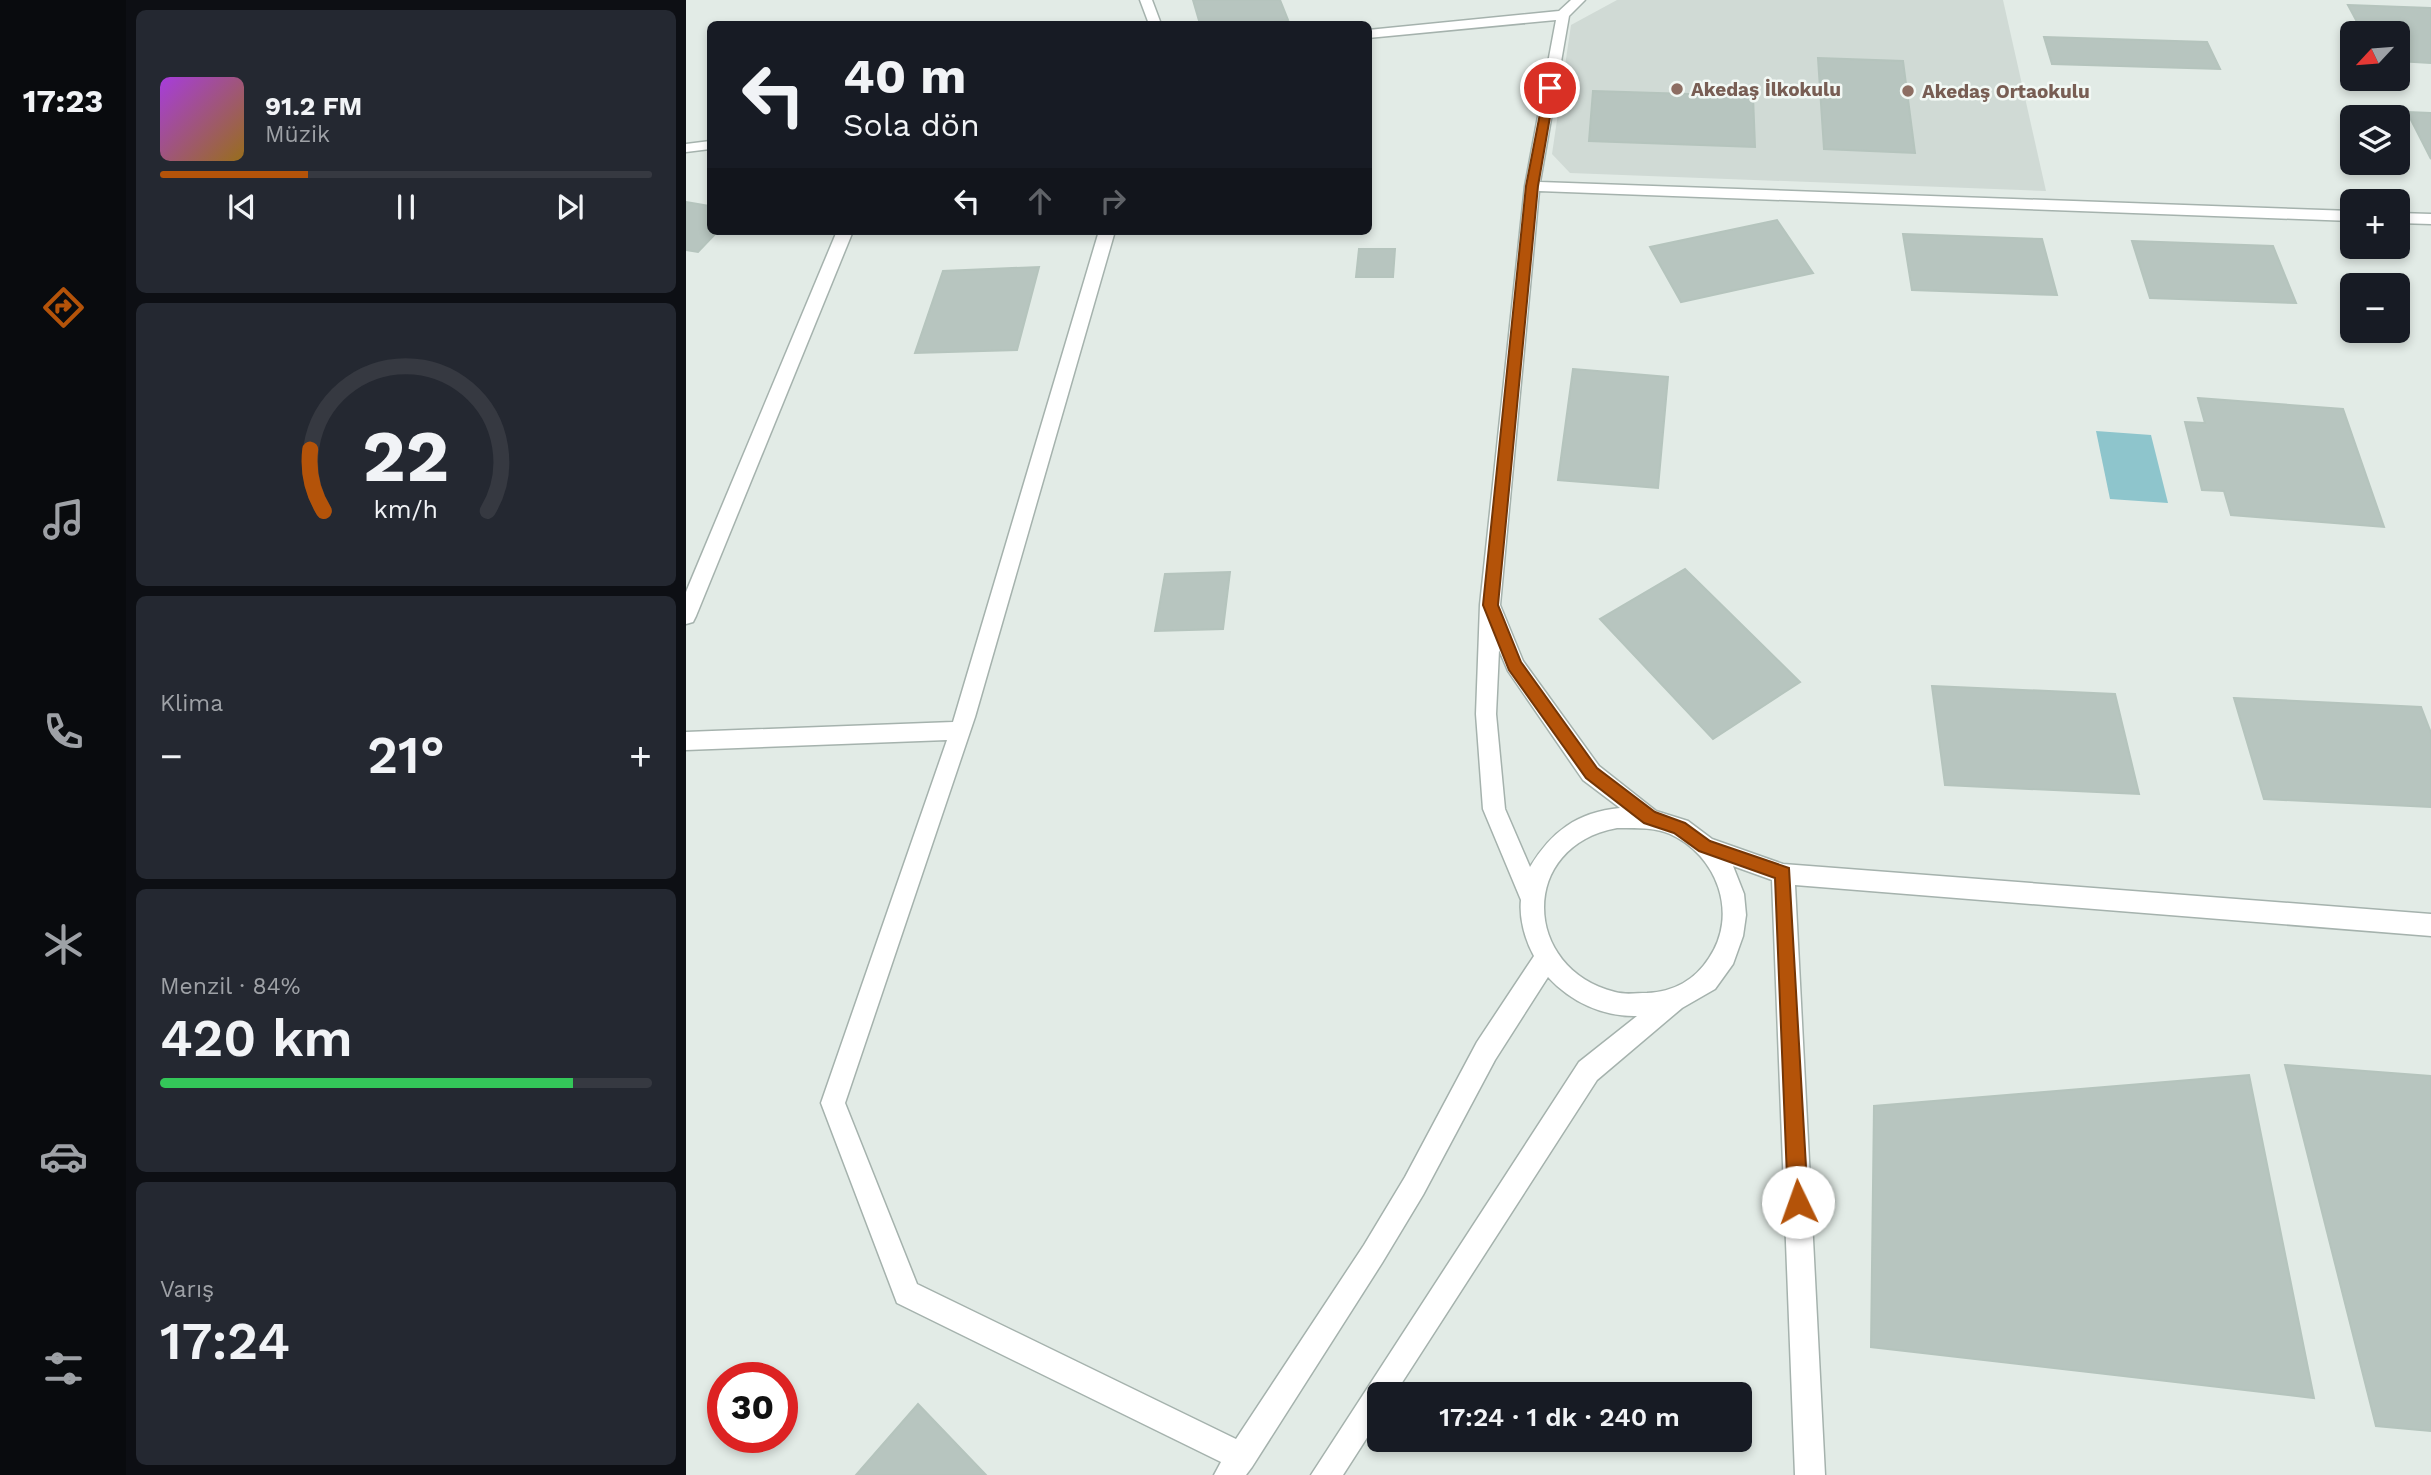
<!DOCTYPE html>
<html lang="tr">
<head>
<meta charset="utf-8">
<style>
	body { margin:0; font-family:"Work Sans",sans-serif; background:#242831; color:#f1f3f6; height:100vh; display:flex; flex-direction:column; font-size:26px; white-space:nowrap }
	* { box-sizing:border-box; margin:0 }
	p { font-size:23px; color:#9ea1a6 }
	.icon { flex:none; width:38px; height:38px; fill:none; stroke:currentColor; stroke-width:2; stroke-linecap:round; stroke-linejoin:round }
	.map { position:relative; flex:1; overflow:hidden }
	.side { display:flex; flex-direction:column; gap:10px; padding:10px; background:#0d0f14; width:560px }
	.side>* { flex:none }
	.top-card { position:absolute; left:21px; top:21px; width:665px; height:214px; border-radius:10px; box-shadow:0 4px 10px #0003; background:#171b24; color:#f1f3f6; overflow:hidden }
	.needle { width:46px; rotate:244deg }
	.tools { position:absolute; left:1654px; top:21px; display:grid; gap:14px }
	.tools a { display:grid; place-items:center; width:70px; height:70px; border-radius:10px; background:#171b24; box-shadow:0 4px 10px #0003; font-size:35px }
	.speed { position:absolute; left:21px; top:1362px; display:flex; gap:14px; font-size:35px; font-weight:700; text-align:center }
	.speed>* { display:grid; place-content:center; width:91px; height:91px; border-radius:50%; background:#171b24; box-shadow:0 4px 10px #0003; line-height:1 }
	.speed .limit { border:10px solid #d22; background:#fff; color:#111 }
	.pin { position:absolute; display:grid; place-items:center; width:60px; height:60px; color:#fff; margin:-30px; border:4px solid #fff; border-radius:50%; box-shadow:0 2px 7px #0007 }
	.me { position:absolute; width:77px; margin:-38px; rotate:357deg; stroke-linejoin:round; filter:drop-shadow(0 0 5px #0008) }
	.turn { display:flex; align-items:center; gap:24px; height:147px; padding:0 21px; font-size:32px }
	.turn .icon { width:91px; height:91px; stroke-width:2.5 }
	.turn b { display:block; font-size:49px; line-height:60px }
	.lanes { display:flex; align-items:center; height:66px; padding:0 21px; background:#0003; justify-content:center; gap:35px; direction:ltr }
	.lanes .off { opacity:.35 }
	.big { font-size:52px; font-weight:600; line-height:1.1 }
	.side .widget { flex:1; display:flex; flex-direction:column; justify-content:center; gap:10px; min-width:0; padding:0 24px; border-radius:10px; background:#242831 }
	.side .dial { align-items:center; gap:0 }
	.dial svg { height:182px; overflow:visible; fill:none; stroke:#363941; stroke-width:7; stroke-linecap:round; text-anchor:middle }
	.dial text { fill:#f1f3f6; stroke:none }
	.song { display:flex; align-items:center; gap:21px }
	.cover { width:84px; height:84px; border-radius:10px; background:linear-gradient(135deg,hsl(280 70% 55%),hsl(40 70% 35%)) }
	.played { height:7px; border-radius:4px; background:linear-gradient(90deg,#b45309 30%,#363941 30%) }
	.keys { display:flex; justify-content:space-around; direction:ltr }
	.heat { display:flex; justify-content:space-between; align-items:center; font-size:38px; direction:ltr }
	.charge { height:10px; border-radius:5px; background:linear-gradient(90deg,#34c759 84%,#363941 0) }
	.trip { position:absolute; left:681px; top:1382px; width:385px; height:70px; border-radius:10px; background:#171b24; box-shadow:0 4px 10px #0003; font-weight:600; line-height:70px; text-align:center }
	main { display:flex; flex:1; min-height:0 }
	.tab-bar { display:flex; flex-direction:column; width:126px; justify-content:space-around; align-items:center; background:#090b0e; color:#9ea1a6 }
	.tab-bar .icon { width:49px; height:49px }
	.tab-bar .selected { color:#b45309 }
	.tab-bar b { font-size:32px; color:#f1f3f6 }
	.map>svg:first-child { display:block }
	.built { fill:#d0dad5 }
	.water { fill:#8ec5cc }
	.building { fill:#b7c5bf; stroke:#b5c4bd; stroke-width:2 }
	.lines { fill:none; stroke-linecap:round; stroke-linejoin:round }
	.minor-casing { stroke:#a5b2ad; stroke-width:3 }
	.minor { fill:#fff; fill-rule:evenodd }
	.route { fill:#b45309; stroke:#753606; stroke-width:2 }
	.education-dot { fill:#8d6e63; stroke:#f2f8f4; stroke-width:2.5 }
	.labels { text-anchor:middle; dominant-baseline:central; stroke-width:5; stroke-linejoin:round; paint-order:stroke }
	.far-education-label { font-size:19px; font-weight:bold; fill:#785e54; stroke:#f2f8f4; text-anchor:start }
</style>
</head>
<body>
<main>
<nav class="tab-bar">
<b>17:23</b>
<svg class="icon selected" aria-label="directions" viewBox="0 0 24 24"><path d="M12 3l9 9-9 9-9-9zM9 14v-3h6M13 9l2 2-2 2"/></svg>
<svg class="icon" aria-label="music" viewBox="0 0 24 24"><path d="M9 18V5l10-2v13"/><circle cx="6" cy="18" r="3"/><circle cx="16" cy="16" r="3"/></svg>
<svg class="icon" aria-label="phone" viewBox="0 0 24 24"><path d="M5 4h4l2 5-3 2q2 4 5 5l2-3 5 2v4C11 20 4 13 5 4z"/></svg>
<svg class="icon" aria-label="climate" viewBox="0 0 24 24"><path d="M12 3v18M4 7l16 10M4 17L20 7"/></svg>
<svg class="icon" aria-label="car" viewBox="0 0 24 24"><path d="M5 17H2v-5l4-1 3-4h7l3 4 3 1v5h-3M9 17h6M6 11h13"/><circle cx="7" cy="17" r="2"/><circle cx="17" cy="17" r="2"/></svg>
<svg class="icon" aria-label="filters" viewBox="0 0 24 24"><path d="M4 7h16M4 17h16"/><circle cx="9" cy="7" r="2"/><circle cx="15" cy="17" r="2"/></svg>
</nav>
<section class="side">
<div class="widget">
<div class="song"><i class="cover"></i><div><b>91.2 FM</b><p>Müzik</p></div></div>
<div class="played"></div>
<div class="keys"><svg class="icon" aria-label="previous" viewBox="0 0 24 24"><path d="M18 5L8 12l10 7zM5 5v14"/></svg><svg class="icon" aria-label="pause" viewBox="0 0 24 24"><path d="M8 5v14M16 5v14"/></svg><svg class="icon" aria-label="next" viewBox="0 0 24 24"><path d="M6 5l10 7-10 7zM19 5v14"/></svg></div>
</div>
<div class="widget dial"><svg viewBox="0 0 100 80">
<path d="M14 69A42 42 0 1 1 86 69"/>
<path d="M14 69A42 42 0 0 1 8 42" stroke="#b45309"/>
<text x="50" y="56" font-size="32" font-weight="700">22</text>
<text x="50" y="72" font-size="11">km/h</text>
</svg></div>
<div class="widget"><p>Klima</p>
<div class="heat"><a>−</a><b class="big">21°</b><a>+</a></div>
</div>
<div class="widget"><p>Menzil · 84%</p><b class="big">420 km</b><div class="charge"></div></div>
<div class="widget"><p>Varış</p><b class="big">17:24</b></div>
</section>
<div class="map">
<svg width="1745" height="1475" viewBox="0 0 1745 1475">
	<rect width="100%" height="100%" fill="#e2ebe6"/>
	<!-- built -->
	<path class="built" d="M931 0H1317L1360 191 884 173 866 154 885 25Z"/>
	<!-- water -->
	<path class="water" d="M1410 431 1465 435 1482 503 1424 499Z"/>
	<!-- building -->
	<g class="building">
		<path d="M507 0H594L602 20 572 24H514Z"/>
		<path d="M1662 5 1745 8V63L1712 61V33H1677Z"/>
		<path d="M1358 37 1521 42 1534 69 1366 64Z"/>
		<path d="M1132 58 1217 61 1229 153 1138 149Z"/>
		<path d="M907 91 1067 96 1069 147 903 141Z"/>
		<path d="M1721 112 1745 113V159Z"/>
		<path d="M0 202 24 206V231H32L12 252 0 250Z"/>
		<path d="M1091 220 1127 273 995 302 964 247Z"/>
		<path d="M1217 234 1356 239 1371 295 1226 290Z"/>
		<path d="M1446 241 1587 246 1610 303 1464 298Z"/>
		<path d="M673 249H709L707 277H670Z"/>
		<path d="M353 267 331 350 229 353 257 271Z"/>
		<path d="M887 369 982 377 972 488 872 480Z"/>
		<path d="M1512 398 1657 409 1698 527 1545 515 1538 491 1516 490 1499 422 1519 423Z"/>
		<path d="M999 569 1114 682 1027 739 914 619Z"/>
		<path d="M544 572 537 629 469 631 479 574Z"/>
		<path d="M1246 686 1429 694 1453 794 1259 785Z"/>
		<path d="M1548 698 1735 707 1745 733V807L1578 799Z"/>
		<path d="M1599 1065 1745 1076V1431L1690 1426Z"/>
		<path d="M1563 1075 1628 1398 1185 1347 1188 1106Z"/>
		<path d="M232 1404 300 1475H170Z"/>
	</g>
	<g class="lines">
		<defs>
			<g id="minor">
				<path d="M454 0H466L475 24H463Z"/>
				<path d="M885 0H899L883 16 854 182 1666 211V221L853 191 814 605 837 661 913 766 970 811 1002 821 1026 839 1097 864 1745 914V936L1109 885 1139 1475H1109L1086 880 1047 866 1058 894 1060 915 1057 936 1047 964 1029 989 996 1008 911 1080 708 1395H693V1419L657 1475H625L893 1062 951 1016C917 1017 885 1002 862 977L809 1060 737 1195 696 1263 566 1467 560 1475H528L535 1462 211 1303 135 1103 261 740 0 750V732L267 722 413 231H429L289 717 159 1103 231 1284 550 1439 678 1245 719 1177 791 1042 848 956C839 940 833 918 835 900L797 809 790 714 794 605 839 186 870 20 682 38V30L873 11ZM813 650 822 671 897 780 934 808C891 812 865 832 844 867L819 809 810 714ZM931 828C948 828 968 827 984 834 1031 855 1053 914 1023 958 1009 980 987 992 961 993 951 993 939 995 929 992 836 969 832 846 931 828Z"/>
				<path d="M24 141V149L0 152V144Z"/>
				<path d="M1712 213 1745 214V224L1712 223Z"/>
				<path d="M151 231H167L10 616 7 622 0 624V592Z"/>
			</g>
		</defs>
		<!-- minor casing -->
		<use href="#minor" class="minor-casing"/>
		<!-- minor -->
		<use href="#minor" class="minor"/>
	</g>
	<!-- route -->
	<path class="route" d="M864 85 869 88 852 186 812 605 835 662 911 768 969 812 999 823 1024 841 1103 868 1122 1202 1119 1209 1112 1211 1105 1209 1102 1202 1089 878 1013 851 988 833 958 823 900 778 823 670 797 605 840 186 859 88Z"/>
	<!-- markers -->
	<g class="education-dot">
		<circle cx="991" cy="89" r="7"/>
		<circle cx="1222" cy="91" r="7"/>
	</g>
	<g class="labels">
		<!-- far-education labels -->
		<g class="far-education-label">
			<text x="1005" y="89">Akedaş İlkokulu</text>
			<text x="1236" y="91">Akedaş Ortaokulu</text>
		</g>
	</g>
</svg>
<div class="tools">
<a><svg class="needle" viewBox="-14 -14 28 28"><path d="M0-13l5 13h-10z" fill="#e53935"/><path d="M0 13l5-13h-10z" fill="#9ea1a6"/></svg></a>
<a><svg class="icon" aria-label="layers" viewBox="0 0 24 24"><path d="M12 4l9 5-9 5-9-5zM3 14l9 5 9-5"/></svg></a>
<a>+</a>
<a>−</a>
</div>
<div class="speed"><div class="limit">30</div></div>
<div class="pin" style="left:864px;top:88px;background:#d93025"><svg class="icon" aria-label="arrive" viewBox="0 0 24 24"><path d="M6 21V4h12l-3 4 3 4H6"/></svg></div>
<svg class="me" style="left:1112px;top:1202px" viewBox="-20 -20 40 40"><circle r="19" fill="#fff"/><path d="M0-13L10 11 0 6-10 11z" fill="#b45309"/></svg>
<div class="trip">17:24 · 1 dk · 240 m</div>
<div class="top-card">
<div class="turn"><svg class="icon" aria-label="left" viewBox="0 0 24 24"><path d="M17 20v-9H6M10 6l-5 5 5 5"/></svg><div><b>40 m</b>Sola dön</div></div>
<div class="lanes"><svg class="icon" aria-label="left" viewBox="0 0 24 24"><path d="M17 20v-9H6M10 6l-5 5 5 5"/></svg><svg class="icon off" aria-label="ahead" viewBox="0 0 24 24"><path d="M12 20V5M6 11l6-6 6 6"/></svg><svg class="icon off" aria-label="right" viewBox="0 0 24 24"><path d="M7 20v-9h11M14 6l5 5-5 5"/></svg></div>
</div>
</div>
</main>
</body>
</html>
